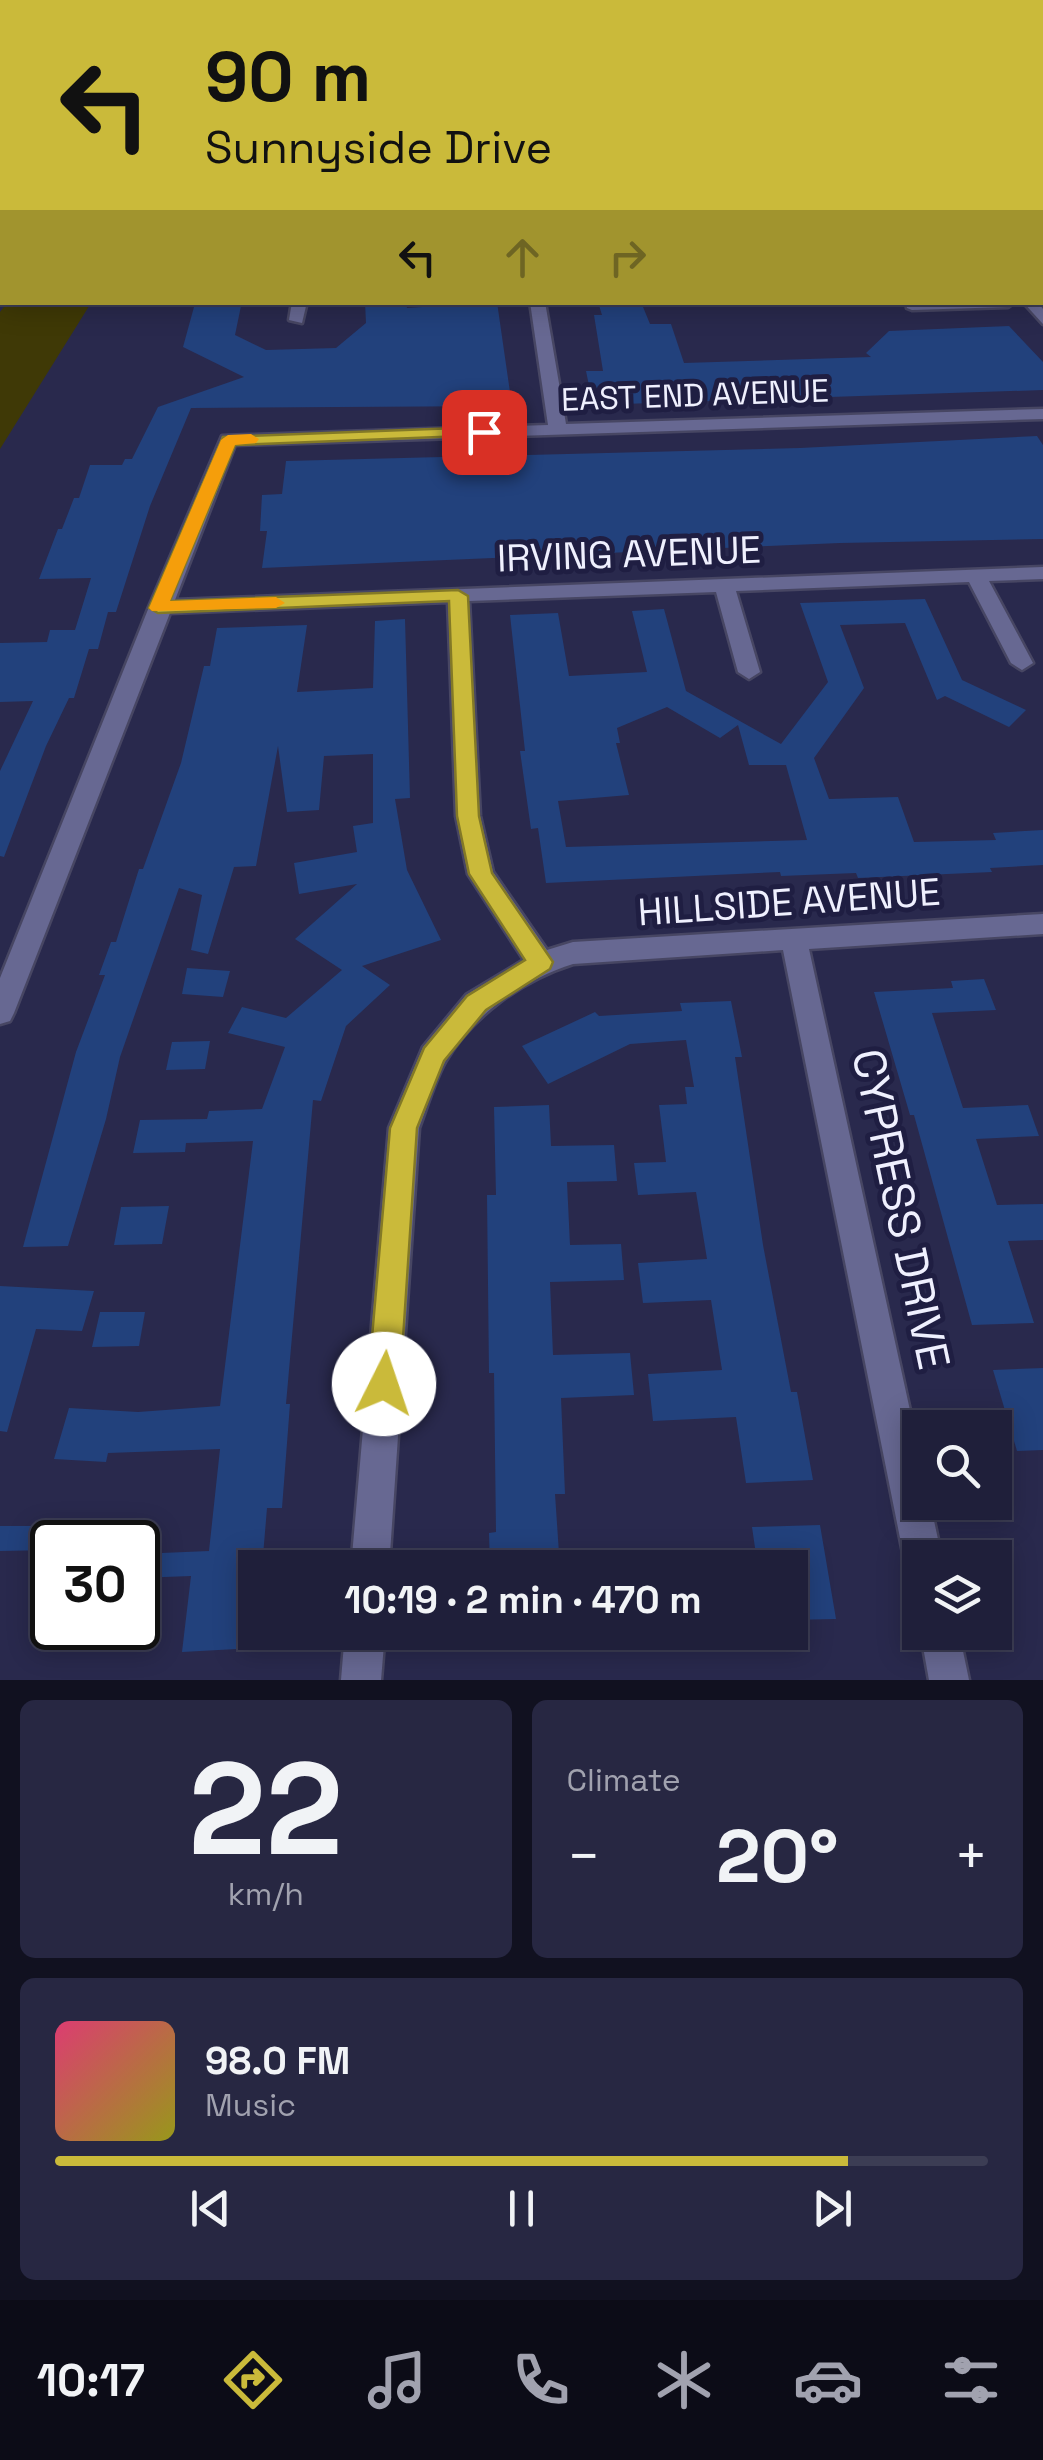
<!DOCTYPE html>
<html lang="en">
<head>
<meta charset="utf-8">
<style>
	body { margin:0; font-family:"Space Grotesk",sans-serif; background:#272742; color:#f1f3f6; height:100vh; display:flex; flex-direction:column; font-size:38px; white-space:nowrap }
	* { box-sizing:border-box; margin:0 }
	p { font-size:32px; color:#a1a2af }
	.icon { flex:none; width:55px; height:55px; fill:none; stroke:currentColor; stroke-width:2; stroke-linecap:round; stroke-linejoin:round }
	.map { position:relative; height:1680px; overflow:hidden }
	.drawer { display:flex; flex-direction:column; gap:20px; padding:20px; background:#111120; flex:1 }
	.drawer>* { flex:none }
	.hud { position:absolute; left:0px; top:0px; width:1045px; height:305px; box-shadow:0 5px 25px #0003,0 0 0 2px #3c3d54; background:#caba3a; color:#111; overflow:hidden }
	.fabs { position:absolute; left:902px; top:1410px; display:grid; gap:20px }
	.fabs a { display:grid; place-items:center; width:110px; height:110px; border-radius:0px; background:#1f1f3a; box-shadow:0 5px 25px #0003,0 0 0 2px #3c3d54; font-size:50px }
	.speed { position:absolute; left:30px; top:1520px; display:flex; gap:20px; font-size:50px; font-weight:700; text-align:center }
	.speed>* { display:grid; place-content:center; width:130px; height:130px; border-radius:50%; background:#1f1f3a; box-shadow:0 5px 25px #0003,0 0 0 2px #3c3d54; line-height:1 }
	.speed .limit { border:5px solid #111; border-radius:15px; background:#fff; color:#111 }
	.pin { position:absolute; display:grid; place-items:center; width:85px; height:85px; color:#fff; margin:-42px; border-radius:20px; box-shadow:0 5px 15px #0006 }
	.me { position:absolute; width:110px; margin:-55px; rotate:4deg; stroke-linejoin:round; filter:drop-shadow(0 0 8px #0008) }
	.turn { display:flex; align-items:center; gap:35px; height:210px; padding:0 40px; font-size:45px }
	.turn .icon { width:130px; height:130px; stroke-width:2.5 }
	.turn b { display:block; font-size:70px; line-height:85px }
	.lanes { display:flex; align-items:center; height:95px; padding:0 40px; background:#0003; justify-content:center; gap:50px; direction:ltr }
	.lanes .off { opacity:.35 }
	.big { font-size:75px; font-weight:700; line-height:1.1 }
	.drawer .tile { flex:1; display:flex; flex-direction:column; justify-content:center; gap:15px; min-width:0; padding:0 35px; border-radius:15px; background:#272742 }
	.drawer .dial { align-items:center; gap:0 }
	.dial b { font-size:130px; line-height:1 }
	.song { display:flex; align-items:center; gap:30px }
	.cover { width:120px; height:120px; border-radius:15px; background:linear-gradient(135deg,hsl(340 70% 55%),hsl(60 70% 35%)) }
	.played { height:10px; border-radius:5px; background:linear-gradient(90deg,#caba3a 85%,#3c3d54 85%) }
	.keys { display:flex; justify-content:space-around; direction:ltr }
	.heat { display:flex; justify-content:space-between; align-items:center; font-size:55px; direction:ltr }
	.drawer .tiles { flex:1; display:grid; gap:20px; grid-template-columns:1fr 1fr }
	.tile:last-child { grid-column:span 2 }
	.trip { position:absolute; left:238px; top:1550px; width:570px; height:100px; border-radius:0px; background:#1f1f3a; box-shadow:0 5px 25px #0003,0 0 0 2px #3c3d54; font-weight:700; line-height:100px; text-align:center }
	.menu { display:flex; height:160px; justify-content:space-around; align-items:center; background:#0c0c17; color:#a1a2af }
	.menu .icon { width:70px; height:70px }
	.menu .active { color:#caba3a }
	.menu b { font-size:45px; color:#f1f3f6 }
	.map>svg:first-child { display:block }
	.green { fill:#3f3906 }
	.building { fill:#22417c; fill-rule:evenodd }
	.lines { fill:none; stroke-linecap:round; stroke-linejoin:round }
	.lane-casing { stroke:#474663; stroke-width:6 }
	.street-casing { stroke:#474663; stroke-width:5 }
	.lane { fill:#676892; fill-rule:evenodd }
	.street { fill:#676892; fill-rule:evenodd }
	.route { fill:#caba3a; stroke:#837926; stroke-width:2.5 }
	.slow { fill:#f59e0b }
	.labels { text-anchor:middle; dominant-baseline:central; stroke-width:10; stroke-linejoin:round; paint-order:stroke }
	.far-street-label { font-size:32px; fill:#eff0fe; stroke:#1f1e42 }
	.street-label { font-size:38px; fill:#eff0fe; stroke:#1f1e42 }
	.near-street-label { font-size:45px; fill:#eff0fe; stroke:#1f1e42 }
</style>
</head>
<body>
<div class="map">
<svg width="1043" height="1680" viewBox="0 0 1043 1680">
	<rect width="100%" height="100%" fill="#29294d"/>
	<!-- green -->
	<path class="green" d="M7 303H91L0 449V312Z"/>
	<!-- building -->
	<g class="building">
		<path d="M365 302H406L407 308 497 302 512 406 191 408 150 506 116 612H108L98 649H89L74 698H69L46 746 4 857 0 856V771L33 701 0 702V643L47 642 50 630H75L91 578 39 579 58 529H62L74 498H79L90 465H122L125 459H132L158 407 244 377 183 347 194 307 241 306 235 335 266 350 336 348 366 323Z"/>
		<path d="M598 302H641L650 324H671L684 363 871 357 866 353 889 331 1009 326 1043 362V390L593 405 586 371H603L594 315H602Z"/>
		<path d="M1037 436 1043 445V539L840 543 262 568 267 531H260L262 495 282 494 286 461 800 448Z"/>
		<path d="M925 599 962 680 1026 710 1009 727 945 696 937 700 905 623 840 625 864 688 814 758 829 799 898 797 914 842 996 840 993 833 1043 830V865L990 868 992 872 858 878 856 873 781 876 780 872 546 883 538 828 531 829 520 751H525L510 615 558 613 569 676 647 672 632 611 664 609 686 691 781 744 828 682 800 603ZM667 707 720 738 738 725 749 765H786L807 840 566 847 558 801 629 795 616 743H620L617 728Z"/>
		<path d="M405 619 410 798 395 799 407 870 441 940 362 966 390 985 346 1026 321 1101 313 1100 286 1404H290L282 1508H267L262 1568H255V1648L182 1652 191 1576 138 1578V1554L209 1551 220 1449 108 1453 106 1462 54 1459 69 1408 138 1412 220 1406 253 1141 186 1143 185 1152 133 1153 140 1120 207 1119 209 1111 262 1109 285 1047 228 1033 242 1007 286 1018 342 970 295 939 357 884 299 894 294 863 357 852 353 826 373 823V754L324 756 319 810 287 812 278 746 256 866 234 867 208 954 191 950 202 895 179 888 120 1057 106 1119 68 1246 23 1247 76 1052 105 975H99L111 942H116L139 869H143L181 763 204 666H210L217 628 307 625 297 692 373 688 375 621Z"/>
		<path d="M187 968 230 971 223 997 182 994Z"/>
		<path d="M984 979 996 1010 932 1013 963 1108 1028 1105 1039 1136 976 1139 997 1205 1043 1204V1240L1008 1241 1034 1323 972 1325 914 1115H910L874 992 953 988 951 981Z"/>
		<path d="M731 1001 742 1057H735L763 1245 791 1392H797L813 1480 746 1483 736 1417 653 1421 648 1374 722 1370 711 1300 643 1303 638 1263 707 1259 696 1192 638 1195 634 1163 666 1162 659 1105 687 1104 685 1087H694L686 1040 630 1044 548 1084 522 1046 595 1012 599 1016 682 1011 680 1003Z"/>
		<path d="M210 1041 205 1069 166 1070 172 1042Z"/>
		<path d="M549 1105 551 1146 614 1145 617 1181 567 1182 570 1245 621 1244 624 1280 550 1282 553 1355 630 1353 634 1395 561 1398 565 1494H555L560 1568H490L489 1533 496 1532 494 1373H489L487 1195H496L494 1107Z"/>
		<path d="M169 1206 162 1244 114 1245 121 1207Z"/>
		<path d="M0 1286 94 1291 82 1331 36 1329 7 1432 0 1431Z"/>
		<path d="M100 1312H145L139 1346 92 1347Z"/>
		<path d="M1043 1368V1450L1017 1451 993 1370Z"/>
		<path d="M820 1525 836 1619 790 1620V1568H758L752 1527Z"/>
		<path d="M0 1526H52V1550L0 1551Z"/>
	</g>
	<g class="lines">
		<defs>
			<g id="lane">
				<rect x="0" y="224" width="2" height="4"/>
				<rect x="0" y="279" width="2" height="4"/>
			</g>
			<g id="street">
				<path d="M483 0H493V2H484Z"/>
				<path d="M691 0H701L702 2H693Z"/>
				<path d="M866 0H877L879 2H868Z"/>
				<rect x="1042" y="25" width="1" height="6"/>
				<rect x="1042" y="72" width="1" height="6"/>
				<rect x="1042" y="143" width="1" height="8"/>
				<rect x="0" y="179" width="2" height="8"/>
				<rect x="1042" y="279" width="1" height="8"/>
				<path d="M292 302H307L302 323 289 320Z"/>
				<path d="M530 302H545L566 424 1043 409V419L235 445 175 600 1043 567V579L989 581 1033 663 1022 670 1011 663 969 582 736 591 760 672 749 679 738 672 716 592 469 601 480 816 493 872 547 950 573 942 1043 914V934L809 949 920 1456V1502H930L942 1558H920V1576L909 1572 904 1558 783 950 573 964C522 980 472 1016 445 1062 434 1082 427 1107 419 1128L389 1568H351L389 1128 423 1047 466 995 524 960 468 874 456 816 448 602 170 613 14 1013 10 1021 0 1024V978L149 607 222 436 548 425Z"/>
				<path d="M906 302H1015L1008 307 912 310 907 308Z"/>
				<path d="M1023 302H1038L1043 309V324Z"/>
				<path d="M920 1630 959 1632 969 1680H929Z"/>
				<path d="M345 1632H385L381 1680H341Z"/>
			</g>
		</defs>
		<!-- lane casing -->
		<use href="#lane" class="lane-casing"/>
		<!-- street casing -->
		<use href="#street" class="street-casing"/>
		<!-- lane -->
		<use href="#lane" class="lane"/>
		<!-- street -->
		<use href="#street" class="street"/>
	</g>
	<!-- route -->
	<path class="route" d="M484 427 490 428V435L235 445 170 601 458 590 468 596 479 816 492 873 553 962 550 969 486 1010 444 1061 417 1128 400 1384 395 1396 384 1400 372 1396 368 1384 390 1128 424 1048 467 996 525 960 469 874 457 816 449 601 158 613 149 608 223 437Z"/>
	<!-- slow -->
	<path class="slow" d="M251 434 259 439 256 443 235 445 170 601 276 597 285 603 276 608 152 611 149 608 221 440 228 435Z"/>
	<g class="labels">
		<!-- far-street labels -->
		<g class="far-street-label">
			<text transform="translate(695 395) rotate(-2)">EAST END AVENUE</text>
		</g>
		<!-- street labels -->
		<g class="street-label">
			<text transform="translate(629 554) rotate(-2)">IRVING AVENUE</text>
			<text transform="translate(789 902) rotate(-4)">HILLSIDE AVENUE</text>
		</g>
		<!-- near-street labels -->
		<g class="near-street-label">
			<text transform="translate(901 1209) rotate(78)">CYPRESS DRIVE</text>
		</g>
	</g>
</svg>
<div class="fabs">
<a><svg class="icon" aria-label="search" viewBox="0 0 24 24"><circle cx="10" cy="10" r="6"/><path d="M15 15l6 6"/></svg></a>
<a><svg class="icon" aria-label="layers" viewBox="0 0 24 24"><path d="M12 4l9 5-9 5-9-5zM3 14l9 5 9-5"/></svg></a>
</div>
<div class="speed"><div class="limit">30</div></div>
<div class="pin" style="left:484px;top:432px;background:#d93025"><svg class="icon" aria-label="arrive" viewBox="0 0 24 24"><path d="M6 21V4h12l-3 4 3 4H6"/></svg></div>
<svg class="me" style="left:384px;top:1384px" viewBox="-20 -20 40 40"><circle r="19" fill="#fff"/><path d="M0-13L10 11 0 6-10 11z" fill="#caba3a"/></svg>
<div class="trip">10:19 · 2 min · 470 m</div>
<div class="hud">
<div class="turn"><svg class="icon" aria-label="left" viewBox="0 0 24 24"><path d="M17 20v-9H6M10 6l-5 5 5 5"/></svg><div><b>90 m</b>Sunnyside Drive</div></div>
<div class="lanes"><svg class="icon" aria-label="left" viewBox="0 0 24 24"><path d="M17 20v-9H6M10 6l-5 5 5 5"/></svg><svg class="icon off" aria-label="ahead" viewBox="0 0 24 24"><path d="M12 20V5M6 11l6-6 6 6"/></svg><svg class="icon off" aria-label="right" viewBox="0 0 24 24"><path d="M7 20v-9h11M14 6l5 5-5 5"/></svg></div>
</div>
</div>
<section class="drawer">
<div class="tiles">
<div class="tile dial"><b>22</b><p>km/h</p></div>
<div class="tile"><p>Climate</p>
<div class="heat"><a>−</a><b class="big">20°</b><a>+</a></div>
</div>
<div class="tile">
<div class="song"><i class="cover"></i><div><b>98.0 FM</b><p>Music</p></div></div>
<div class="played"></div>
<div class="keys"><svg class="icon" aria-label="previous" viewBox="0 0 24 24"><path d="M18 5L8 12l10 7zM5 5v14"/></svg><svg class="icon" aria-label="pause" viewBox="0 0 24 24"><path d="M8 5v14M16 5v14"/></svg><svg class="icon" aria-label="next" viewBox="0 0 24 24"><path d="M6 5l10 7-10 7zM19 5v14"/></svg></div>
</div>
</div>
</section>
<nav class="menu">
<b>10:17</b>
<svg class="icon active" aria-label="directions" viewBox="0 0 24 24"><path d="M12 3l9 9-9 9-9-9zM9 14v-3h6M13 9l2 2-2 2"/></svg>
<svg class="icon" aria-label="music" viewBox="0 0 24 24"><path d="M9 18V5l10-2v13"/><circle cx="6" cy="18" r="3"/><circle cx="16" cy="16" r="3"/></svg>
<svg class="icon" aria-label="phone" viewBox="0 0 24 24"><path d="M5 4h4l2 5-3 2q2 4 5 5l2-3 5 2v4C11 20 4 13 5 4z"/></svg>
<svg class="icon" aria-label="climate" viewBox="0 0 24 24"><path d="M12 3v18M4 7l16 10M4 17L20 7"/></svg>
<svg class="icon" aria-label="car" viewBox="0 0 24 24"><path d="M5 17H2v-5l4-1 3-4h7l3 4 3 1v5h-3M9 17h6M6 11h13"/><circle cx="7" cy="17" r="2"/><circle cx="17" cy="17" r="2"/></svg>
<svg class="icon" aria-label="filters" viewBox="0 0 24 24"><path d="M4 7h16M4 17h16"/><circle cx="9" cy="7" r="2"/><circle cx="15" cy="17" r="2"/></svg>
</nav>
</body>
</html>
